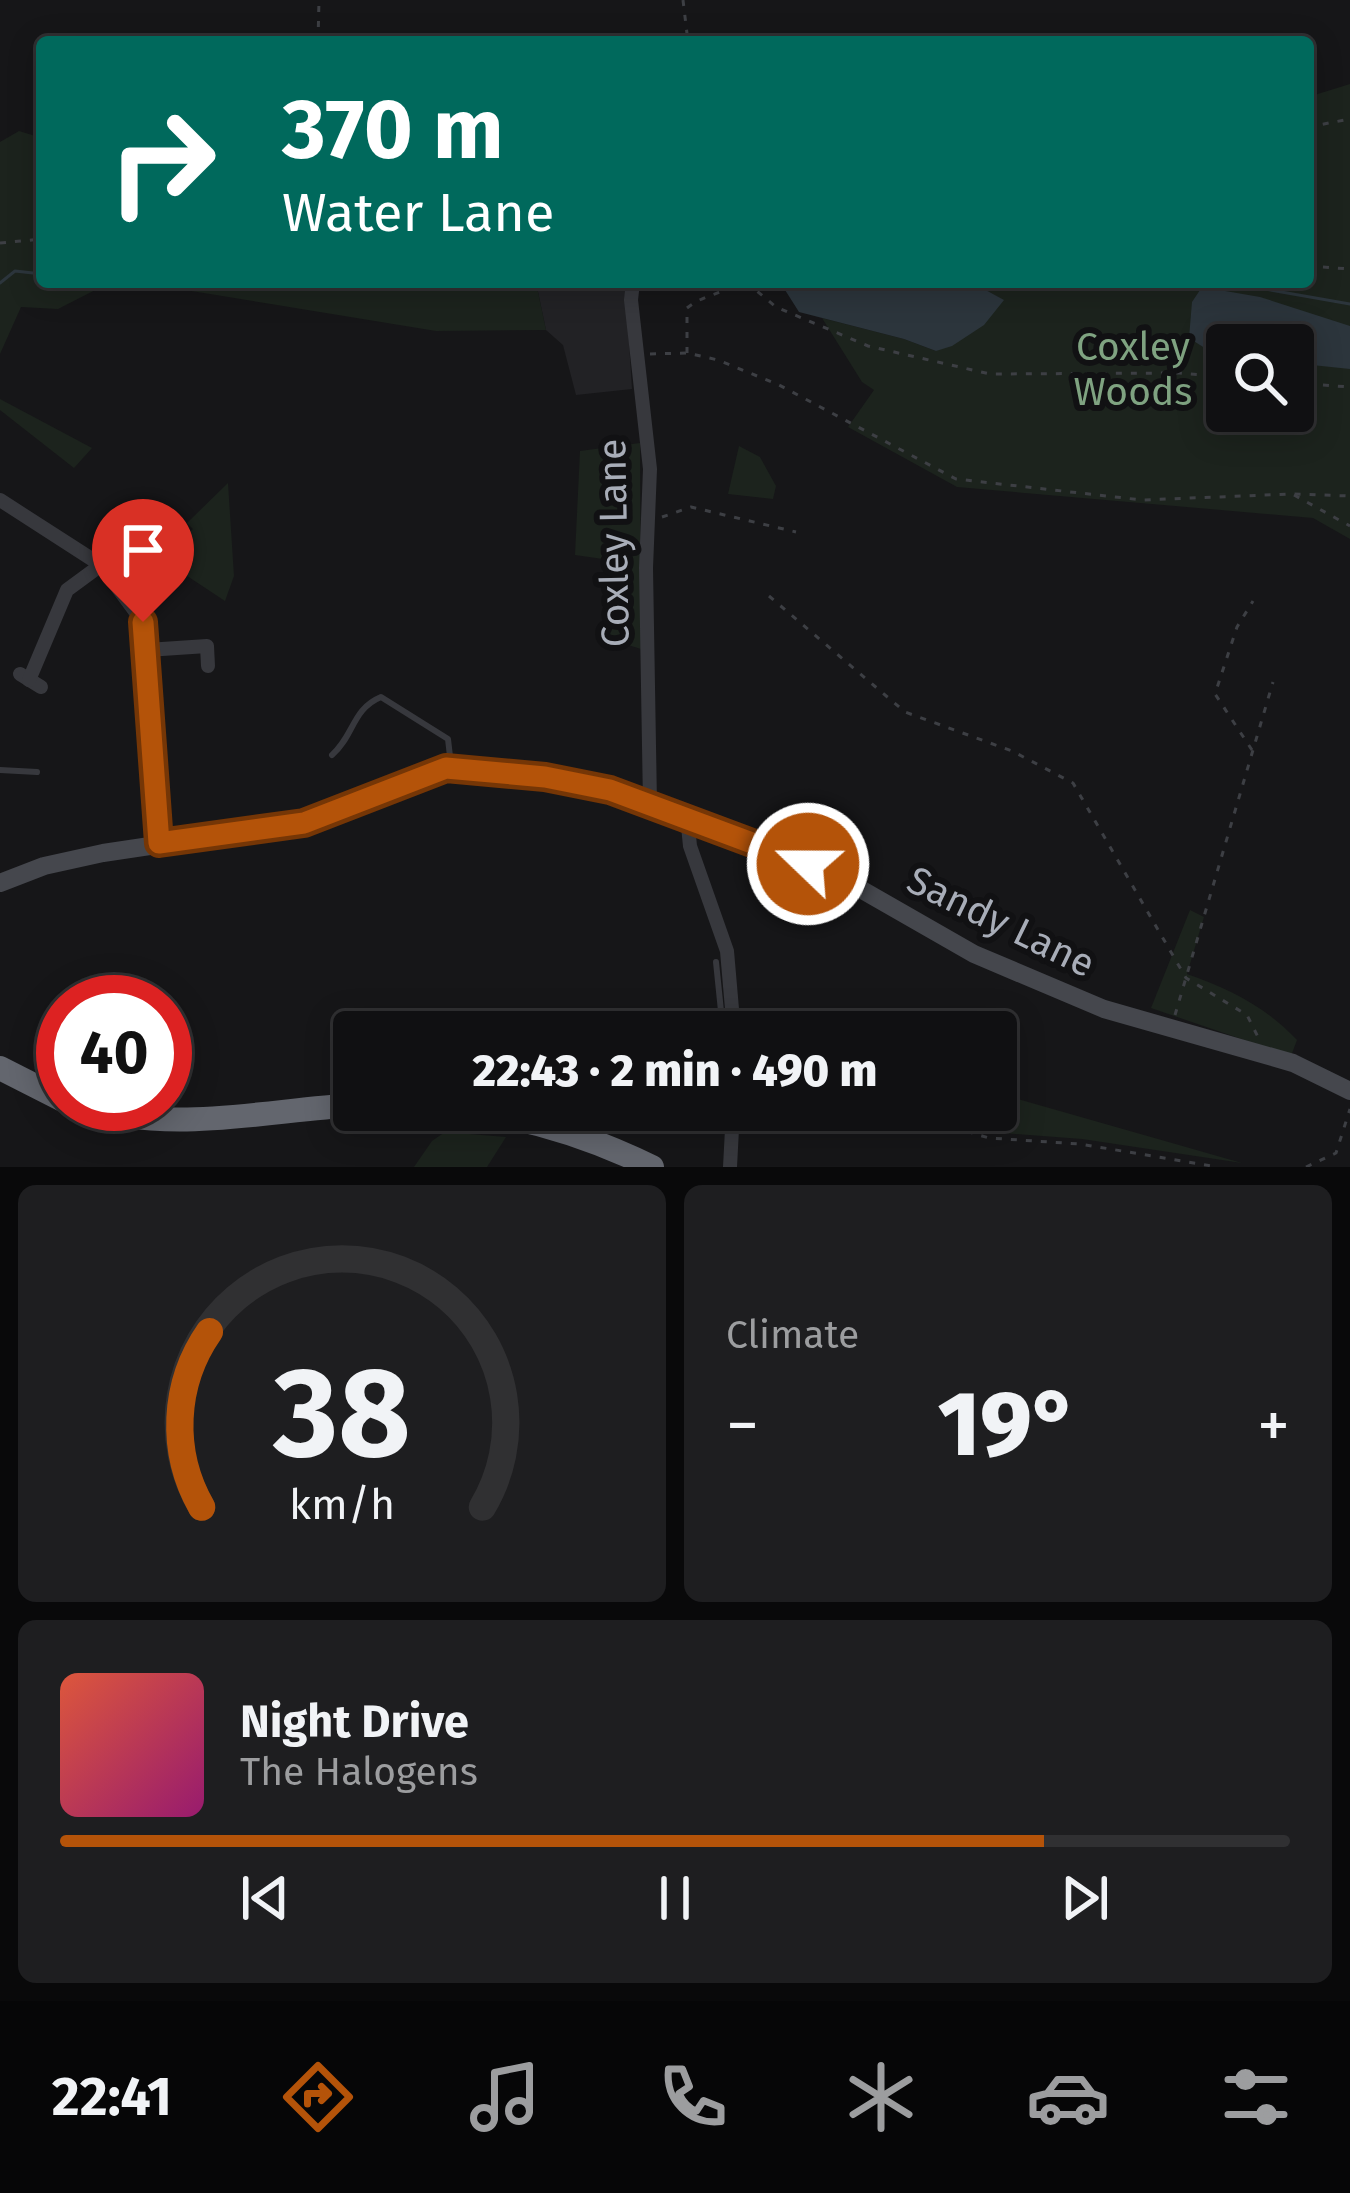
<!DOCTYPE html>
<html lang="en">
<head>
<meta charset="utf-8">
<style>
	body { margin:0; font-family:"Fira Sans",sans-serif; background:#1e1e20; color:#f1f3f6; height:100vh; display:flex; flex-direction:column; font-size:45px; white-space:nowrap }
	* { box-sizing:border-box; margin:0 }
	p { font-size:39px; color:#9c9d9f }
	.icon { flex:none; width:66px; height:66px; fill:none; stroke:currentColor; stroke-width:2; stroke-linecap:round; stroke-linejoin:round }
	.map { position:relative; height:1167px; overflow:hidden }
	.details { display:flex; flex-direction:column; gap:18px; padding:18px; background:#09090a; flex:1 }
	.details>* { flex:none }
	.top-card { position:absolute; left:36px; top:36px; width:1278px; height:252px; border-radius:12px; box-shadow:0 6px 30px #0003,0 0 0 3px #303032; background:#00695c; color:#fff; overflow:hidden }
	.tools { position:absolute; left:1206px; top:324px; display:grid; gap:24px }
	.tools a { display:grid; place-items:center; width:108px; height:108px; border-radius:12px; background:#101012; box-shadow:0 6px 30px #0003,0 0 0 3px #303032; font-size:60px }
	.speed { position:absolute; left:36px; top:975px; display:flex; gap:24px; font-size:60px; font-weight:700; text-align:center }
	.speed>* { display:grid; place-content:center; width:156px; height:156px; border-radius:50%; background:#101012; box-shadow:0 6px 30px #0003,0 0 0 3px #303032; line-height:1 }
	.speed .limit { border:18px solid #d22; background:#fff; color:#111 }
	.pin { position:absolute; display:grid; place-items:center; width:102px; height:102px; color:#fff; margin:-123px -51px; border-radius:50% 50% 50% 0; rotate:-45deg; box-shadow:0 0 12px #0007 }
	.pin .icon { rotate:45deg }
	.me { position:absolute; width:132px; margin:-66px; rotate:292deg; stroke-linejoin:round; filter:drop-shadow(0 0 9px #0008) }
	.turn { display:flex; align-items:center; gap:42px; height:252px; padding:0 48px; font-size:54px }
	.turn .icon { width:156px; height:156px; stroke-width:2.5 }
	.turn b { display:block; font-size:84px; line-height:102px }
	.big { font-size:90px; font-weight:800; line-height:1.1 }
	.details .widget { flex:1; display:flex; flex-direction:column; justify-content:center; gap:18px; min-width:0; padding:0 42px; border-radius:18px; background:#1e1e20 }
	.details .dial { align-items:center; gap:0 }
	.dial svg { height:312px; overflow:visible; fill:none; stroke:#303032; stroke-width:7; stroke-linecap:round; text-anchor:middle }
	.dial text { fill:#f1f3f6; stroke:none }
	.song { display:flex; align-items:center; gap:36px }
	.cover { width:144px; height:144px; border-radius:18px; background:linear-gradient(135deg,hsl(10 70% 55%),hsl(320 70% 35%)) }
	.played { height:12px; border-radius:6px; background:linear-gradient(90deg,#b45309 80%,#303032 80%) }
	.keys { display:flex; justify-content:space-around; direction:ltr }
	.heat { display:flex; justify-content:space-between; align-items:center; font-size:66px; direction:ltr }
	.details .tiles { flex:1; display:grid; gap:18px; grid-template-columns:1fr 1fr }
	.widget:last-child { grid-column:span 2 }
	.trip { position:absolute; left:333px; top:1011px; width:684px; height:120px; border-radius:12px; background:#101012; box-shadow:0 6px 30px #0003,0 0 0 3px #303032; font-weight:800; line-height:120px; text-align:center }
	.menu { display:flex; height:192px; justify-content:space-around; align-items:center; background:#060607; color:#9c9d9f }
	.menu .icon { width:84px; height:84px }
	.menu .on { color:#b45309 }
	.menu b { font-size:54px; color:#f1f3f6 }
	.map>svg:first-child { display:block }
	.built { fill:#222225 }
	.green { fill:#1c231d; fill-rule:evenodd }
	.water { fill:#2c353c }
	.lines { fill:none; stroke-linecap:round; stroke-linejoin:round }
	.stream { stroke:#2c353c; stroke-width:3 }
	.path { stroke:#3d3f44; stroke-width:3; stroke-dasharray:6 9; stroke-linecap:butt }
	.lane { stroke:#37383d; stroke-width:6 }
	.street { stroke:#37383d; stroke-width:14 }
	.secondary { stroke:#45474d; stroke-width:18 }
	.highway { stroke:#63666e; stroke-width:24 }
	.route-casing { stroke:#753606; stroke-width:30 }
	.route { stroke:#b45309; stroke-width:21 }
	.labels { text-anchor:middle; dominant-baseline:central; stroke-width:12; stroke-linejoin:round; paint-order:stroke }
	.park-label { font-size:39px; fill:#7fa381; stroke:#111113 }
	.street-label { font-size:39px; fill:#a8adb8; stroke:#111113 }
</style>
</head>
<body>
<div class="map">
<svg width="1350" height="1167" viewBox="0 0 1350 1167">
	<rect width="100%" height="100%" fill="#161618"/>
	<!-- built -->
	<path class="built" d="M528 282H629L626 296 632 389 576 395 563 345 546 330 538 292Z"/>
	<!-- green -->
	<g class="green">
		<path d="M1350 84V539L1313 518 957 487 848 427 874 390 862 382 822 318 904 339 936 351 1003 300 971 282H1308V97ZM1227 345H1293V411H1227Z"/>
		<path d="M19 131 42 138V282H111L58 309 21 307 0 354V142Z"/>
		<path d="M136 282H528L538 292 546 330 436 331Z"/>
		<path d="M0 399 92 448 74 468 0 410Z"/>
		<path d="M640 443 641 649 609 639 603 559 575 555 580 451Z"/>
		<path d="M739 446 760 457 776 486 773 499 728 494Z"/>
		<path d="M228 483 234 576 225 601 160 558 193 529 187 523Z"/>
		<path d="M1190 910 1204 917 1187 974C1230 989 1266 1007 1297 1040L1291 1056 1151 1008Z"/>
		<path d="M996 1098H1014L1242 1163 1082 1139 990 1132 913 1110H996Z"/>
		<path d="M445 1132 506 1137 487 1167H414L432 1141Z"/>
	</g>
	<!-- water -->
	<g class="water">
		<path d="M780 282H971L1004 300 984 325 952 346 936 351 904 339 799 312Z"/>
		<path d="M1202 287 1260 297 1350 326V369L1293 363V345H1227V359H1222L1189 338 1192 302Z"/>
	</g>
	<g class="lines">
		<!-- stream -->
		<g class="stream">
			<path d="M1225 282 1350 304"/>
			<path d="M0 283 15 271 42 274"/>
			<path d="M984 289 1126 282"/>
		</g>
		<!-- path -->
		<g class="path">
			<path d="M683 0 688 42"/>
			<path d="M318 42 319 0"/>
			<path d="M1308 127 1350 119"/>
			<path d="M0 243 42 239"/>
			<path d="M1308 266 1350 269"/>
			<path d="M746 282 776 307 868 346 990 374 1180 373 1227 377"/>
			<path d="M687 353V308C704 294 722 295 739 282"/>
			<path d="M650 354 687 353 718 360 779 385 956 479 1142 500 1292 494 1350 496"/>
			<path d="M1293 383 1350 387"/>
			<path d="M1294 495 1350 526"/>
			<path d="M662 517 691 507 796 532"/>
			<path d="M769 596 905 712 1012 751 1073 783 1186 978 1247 1015 1258 1037"/>
			<path d="M1252 750 1215 694 1237 627 1253 601"/>
			<path d="M1175 1015 1273 682"/>
			<path d="M895 1110 989 1138 1080 1144 1218 1167"/>
			<path d="M600 1124 656 1110"/>
			<path d="M1306 1167 1336 1153 1350 1109"/>
		</g>
		<!-- lane -->
		<g class="lane">
			<path d="M332 755C354 736 352 709 381 697L448 739 451 765"/>
			<path d="M0 770 37 772"/>
			<path d="M716 962 721 1011"/>
		</g>
		<!-- street -->
		<g class="street">
			<path d="M633 282 631 300 650 469 646 568 650 804"/>
			<path d="M0 500 101 565 143 622 159 843"/>
			<path d="M147 650 207 646 208 666"/>
			<path d="M20 674 41 687"/>
			<path d="M29 680 67 590 101 565"/>
			<path d="M687 816 690 846 727 951 734 1032"/>
			<path d="M730 1167 733 1110"/>
		</g>
		<!-- secondary -->
		<path class="secondary" d="M0 883 44 866 103 853 304 823 446 768 545 777 611 790 738 835 843 879 974 954 1104 1009 1293 1063 1350 1091"/>
		<!-- highway -->
		<g class="highway">
			<path d="M0 1068 63 1100"/>
			<path d="M76 1104C167 1135 261 1111 354 1105"/>
			<path d="M466 1110C530 1118 593 1138 652 1167"/>
		</g>
	</g>
	<g class="lines">
		<defs>
			<path id="route" d="M143 622 159 843 304 823 446 768 545 777 610 790 808 864"/>
		</defs>
		<!-- route casing -->
		<use href="#route" class="route-casing"/>
		<!-- route -->
		<use href="#route" class="route"/>
	</g>
	<g class="labels">
		<!-- park labels -->
		<g class="park-label">
			<text x="1133" y="347">Coxley<tspan x="1133" dy="45">Woods</tspan></text>
		</g>
		<!-- street labels -->
		<g class="street-label">
			<text transform="translate(614 543) rotate(-91)">Coxley Lane</text>
			<text transform="translate(1001 922) rotate(26)">Sandy Lane</text>
		</g>
	</g>
</svg>
<div class="tools">
<a><svg class="icon" aria-label="search" viewBox="0 0 24 24"><circle cx="10" cy="10" r="6"/><path d="M15 15l6 6"/></svg></a>
</div>
<div class="speed"><div class="limit">40</div></div>
<div class="pin" style="left:143px;top:622px;background:#d93025"><svg class="icon" aria-label="arrive" viewBox="0 0 24 24"><path d="M6 21V4h12l-3 4 3 4H6"/></svg></div>
<svg class="me" style="left:808px;top:864px" viewBox="-20 -20 40 40"><circle r="17" fill="#b45309" stroke="#fff" stroke-width="3"/><path d="M0-11L8 9 0 5-8 9z" fill="#fff"/></svg>
<div class="trip">22:43 · 2 min · 490 m</div>
<div class="top-card">
<div class="turn"><svg class="icon" aria-label="right" viewBox="0 0 24 24"><path d="M7 20v-9h11M14 6l5 5-5 5"/></svg><div><b>370 m</b>Water Lane</div></div>
</div>
</div>
<section class="details">
<div class="tiles">
<div class="widget dial"><svg viewBox="0 0 100 80">
<path d="M14 69A42 42 0 1 1 86 69"/>
<path d="M14 69A42 42 0 0 1 16 24" stroke="#b45309"/>
<text x="50" y="56" font-size="32" font-weight="700">38</text>
<text x="50" y="72" font-size="11">km/h</text>
</svg></div>
<div class="widget"><p>Climate</p>
<div class="heat"><a>−</a><b class="big">19°</b><a>+</a></div>
</div>
<div class="widget">
<div class="song"><i class="cover"></i><div><b>Night Drive</b><p>The Halogens</p></div></div>
<div class="played"></div>
<div class="keys"><svg class="icon" aria-label="previous" viewBox="0 0 24 24"><path d="M18 5L8 12l10 7zM5 5v14"/></svg><svg class="icon" aria-label="pause" viewBox="0 0 24 24"><path d="M8 5v14M16 5v14"/></svg><svg class="icon" aria-label="next" viewBox="0 0 24 24"><path d="M6 5l10 7-10 7zM19 5v14"/></svg></div>
</div>
</div>
</section>
<nav class="menu">
<b>22:41</b>
<svg class="icon on" aria-label="directions" viewBox="0 0 24 24"><path d="M12 3l9 9-9 9-9-9zM9 14v-3h6M13 9l2 2-2 2"/></svg>
<svg class="icon" aria-label="music" viewBox="0 0 24 24"><path d="M9 18V5l10-2v13"/><circle cx="6" cy="18" r="3"/><circle cx="16" cy="16" r="3"/></svg>
<svg class="icon" aria-label="phone" viewBox="0 0 24 24"><path d="M5 4h4l2 5-3 2q2 4 5 5l2-3 5 2v4C11 20 4 13 5 4z"/></svg>
<svg class="icon" aria-label="climate" viewBox="0 0 24 24"><path d="M12 3v18M4 7l16 10M4 17L20 7"/></svg>
<svg class="icon" aria-label="car" viewBox="0 0 24 24"><path d="M5 17H2v-5l4-1 3-4h7l3 4 3 1v5h-3M9 17h6M6 11h13"/><circle cx="7" cy="17" r="2"/><circle cx="17" cy="17" r="2"/></svg>
<svg class="icon" aria-label="filters" viewBox="0 0 24 24"><path d="M4 7h16M4 17h16"/><circle cx="9" cy="7" r="2"/><circle cx="15" cy="17" r="2"/></svg>
</nav>
</body>
</html>
